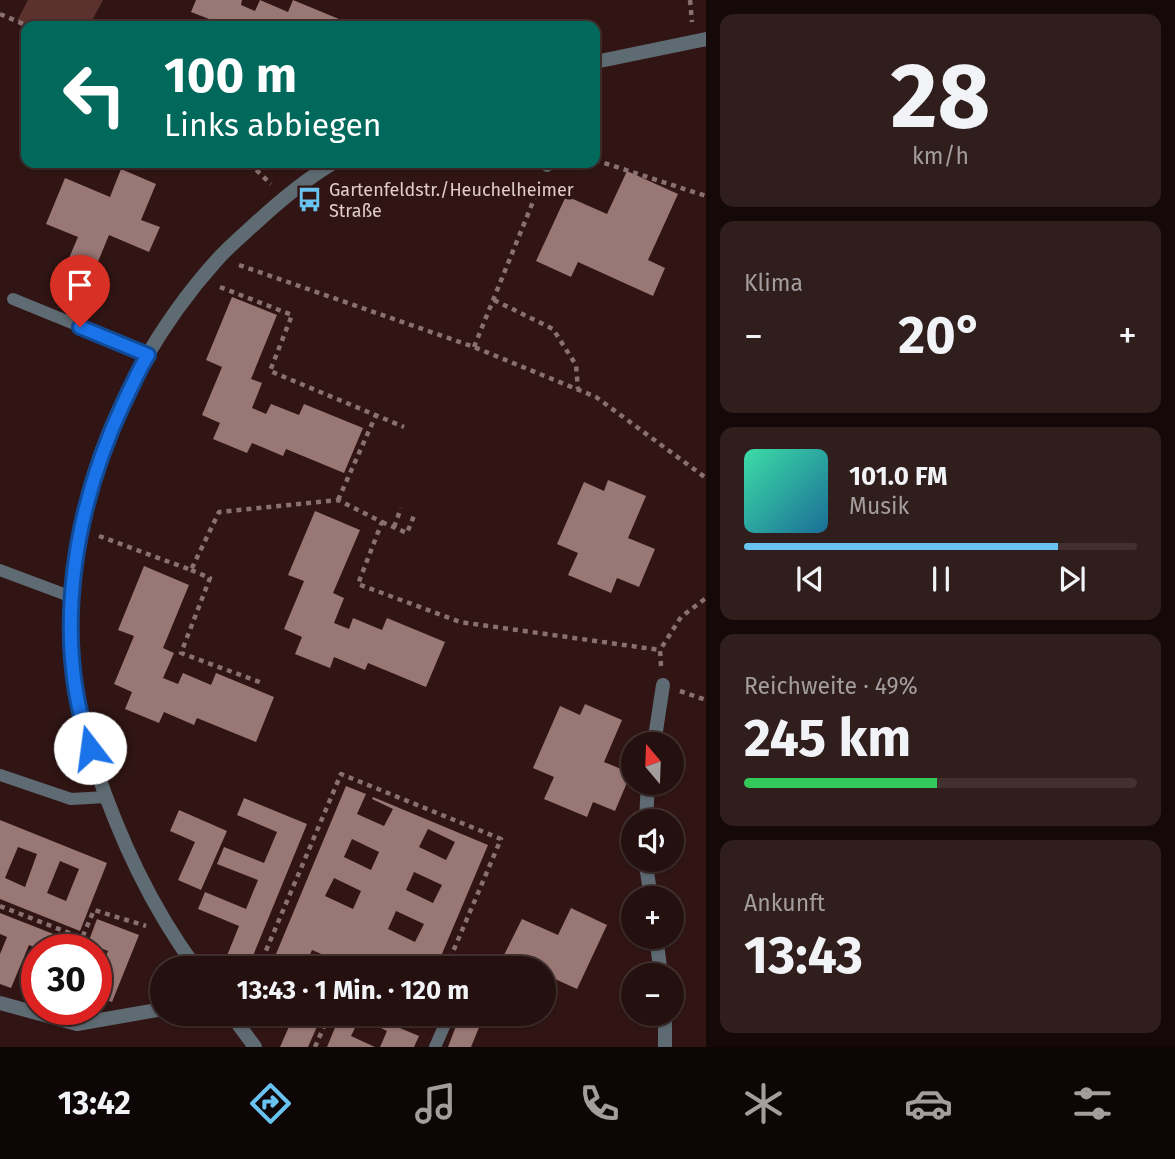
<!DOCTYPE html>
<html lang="de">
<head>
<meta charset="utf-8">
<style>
	body { margin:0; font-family:"Fira Sans",sans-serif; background:#301e1d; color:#f1f3f6; height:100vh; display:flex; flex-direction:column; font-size:26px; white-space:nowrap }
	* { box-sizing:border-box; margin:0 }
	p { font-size:23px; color:#a39d9e }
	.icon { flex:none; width:38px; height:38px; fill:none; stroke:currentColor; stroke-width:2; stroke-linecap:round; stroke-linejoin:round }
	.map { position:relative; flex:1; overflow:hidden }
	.panel { display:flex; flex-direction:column; gap:14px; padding:14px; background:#140908; width:469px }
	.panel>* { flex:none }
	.hud { position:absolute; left:21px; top:21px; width:579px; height:147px; border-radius:14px; box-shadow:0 2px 5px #0004,0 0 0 2px #41302f; background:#00695c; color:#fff; overflow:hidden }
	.needle { width:46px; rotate:341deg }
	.fabs { position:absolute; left:621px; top:732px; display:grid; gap:14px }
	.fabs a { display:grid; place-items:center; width:63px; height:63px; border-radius:50%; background:#24100f; box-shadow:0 2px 5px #0004,0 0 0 2px #41302f; font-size:35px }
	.speed { position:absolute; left:21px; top:934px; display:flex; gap:14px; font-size:35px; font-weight:700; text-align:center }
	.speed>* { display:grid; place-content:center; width:91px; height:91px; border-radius:50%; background:#24100f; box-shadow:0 2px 5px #0004,0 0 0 2px #41302f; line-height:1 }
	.speed .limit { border:10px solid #d22; background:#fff; color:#111 }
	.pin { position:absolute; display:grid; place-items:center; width:60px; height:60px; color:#fff; margin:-72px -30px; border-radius:50% 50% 50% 0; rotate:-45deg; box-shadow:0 0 7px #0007 }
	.pin .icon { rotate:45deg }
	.me { position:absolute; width:77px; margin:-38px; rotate:345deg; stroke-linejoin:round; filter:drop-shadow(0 0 5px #0008) }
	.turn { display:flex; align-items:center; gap:24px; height:147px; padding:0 28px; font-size:32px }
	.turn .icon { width:91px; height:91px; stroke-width:2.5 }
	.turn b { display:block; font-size:49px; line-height:60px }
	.big { font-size:52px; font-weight:700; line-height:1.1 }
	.panel .tile { flex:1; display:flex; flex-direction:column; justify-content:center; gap:10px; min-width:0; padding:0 24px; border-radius:14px; background:#301e1d }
	.panel .dial { align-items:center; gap:0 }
	.dial b { font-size:91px; line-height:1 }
	.song { display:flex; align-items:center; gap:21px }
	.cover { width:84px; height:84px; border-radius:10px; background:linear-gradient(135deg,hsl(160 70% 55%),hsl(200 70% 35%)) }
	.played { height:7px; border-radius:4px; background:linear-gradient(90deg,#69c3f1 80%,#41302f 80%) }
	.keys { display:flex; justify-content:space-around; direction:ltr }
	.heat { display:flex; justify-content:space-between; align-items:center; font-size:38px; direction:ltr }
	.charge { height:10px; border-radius:5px; background:linear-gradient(90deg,#34c759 49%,#41302f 0) }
	.trip { position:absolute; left:150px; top:956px; width:406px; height:70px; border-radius:35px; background:#24100f; box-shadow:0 2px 5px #0004,0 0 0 2px #41302f; font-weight:700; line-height:70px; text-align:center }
	.tab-bar { display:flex; height:112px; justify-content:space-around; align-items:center; background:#0e0606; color:#a39d9e }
	.tab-bar .icon { width:49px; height:49px }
	.tab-bar .active { color:#69c3f1 }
	.tab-bar b { font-size:32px; color:#f1f3f6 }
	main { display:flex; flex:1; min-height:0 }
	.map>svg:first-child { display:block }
	.green { fill:#5c322f }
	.building { fill:#997774; fill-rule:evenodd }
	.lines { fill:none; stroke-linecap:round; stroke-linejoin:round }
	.path { stroke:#887170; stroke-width:4.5; stroke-dasharray:5 5; stroke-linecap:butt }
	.lane { stroke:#5e6b72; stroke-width:12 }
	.street { stroke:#5e6b72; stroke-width:14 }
	.route-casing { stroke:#114b97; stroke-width:18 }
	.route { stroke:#1a73e8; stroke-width:12 }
	.labels { text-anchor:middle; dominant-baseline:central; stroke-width:7; stroke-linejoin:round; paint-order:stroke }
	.poi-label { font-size:18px; fill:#e0cdcb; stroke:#301514; text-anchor:start }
</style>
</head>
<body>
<main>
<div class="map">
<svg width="706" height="1047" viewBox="0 0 706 1047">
	<rect width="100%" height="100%" fill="#301514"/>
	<!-- green -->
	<path class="green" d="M28 0H103L89 26H28L17 21Z"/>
	<!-- building -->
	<g class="building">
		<path d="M196 0H242L241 5 255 11 260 0 288 12 293 0 351 24 350 26H206L209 19 191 12Z"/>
		<path d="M121 169 156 184 141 220 160 227 149 252 109 235 95 269 69 258 78 237 46 224 65 178 110 197Z"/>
		<path d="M627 171 678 194 648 260 665 268 653 296 578 262 571 277 536 261 566 196 607 214Z"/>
		<path d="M232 297 277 315 251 379 262 383 252 408 266 414 271 404 299 415 304 404 363 428 344 473 286 449 283 456 252 443 247 453 213 439 220 423 202 415 222 367 206 360Z"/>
		<path d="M608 480 646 496 628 538 655 549 639 587 617 578 611 593 568 575 578 553 557 544 584 482 604 491Z"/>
		<path d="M315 511 360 530 333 593 344 598 334 623 349 629 353 618 382 630 387 618 445 642 426 687 368 663 365 670 334 657 330 668 295 654 302 637 284 629 304 581 288 575Z"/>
		<path d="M144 566 189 585 163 648 174 653 163 678 178 684 183 673 211 685 216 673 274 697 256 742 197 718 194 725 164 712 159 723 125 709 132 692 114 684 134 636 118 630Z"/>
		<path d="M585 704 622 720 604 762 631 773 615 811 593 802 587 817 544 799 554 777 533 768 560 706 580 715Z"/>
		<path d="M346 786 366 794 357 814 384 826 393 809 372 799 373 797 488 845 436 968H338L340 962 312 950 305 967 276 954ZM428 829 455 842 446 860 419 847ZM352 839 379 852 371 870 344 857ZM414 872 442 885 433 903 406 890ZM334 878 361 891 353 909 325 896ZM396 911 424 924 415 942 388 929Z"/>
		<path d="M244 798 307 824 248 968H222L239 926 198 909 205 892 246 909 258 880 217 864 224 847 264 863 277 832 237 815Z"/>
		<path d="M179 810 227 831 201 890 178 880 195 842 170 831Z"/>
		<path d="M0 820 107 863 80 931 0 899ZM18 847 37 854 25 887 5 878ZM60 861 79 869 66 901 47 893Z"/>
		<path d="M571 908 607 925 577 989 544 974V968H531L504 955 522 919 558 935Z"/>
		<path d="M0 913 84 946 83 950H42L29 945 11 988 0 984V954L7 937 0 934Z"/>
		<path d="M97 919 139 935 112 1002 96 996V980L108 951 88 943Z"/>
		<path d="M295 1013H323L308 1047H280Z"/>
		<path d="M341 1013H364L419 1036 414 1047H380L387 1031 360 1018 351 1036 375 1047H327Z"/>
		<path d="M461 1013H485L471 1047H448Z"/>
	</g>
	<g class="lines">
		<!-- path -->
		<g class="path">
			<path d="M690 0 692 22"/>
			<path d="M0 14 28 26"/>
			<path d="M595 160 706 196"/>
			<path d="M249 163 271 184"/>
			<path d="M239 265 474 347 596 397 706 478"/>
			<path d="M220 287 292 315 270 371 404 427"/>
			<path d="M494 300 553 329 576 365 578 389"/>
			<path d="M474 347 541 182"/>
			<path d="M338 500 376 415"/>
			<path d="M382 522 407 533 415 513"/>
			<path d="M394 527 401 508"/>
			<path d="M99 536 191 570 219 512 338 500 382 522 358 584 460 622 660 650"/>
			<path d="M191 570 210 578 181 653 262 683"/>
			<path d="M661 666 660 650 681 617 706 598"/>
			<path d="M680 691 706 700"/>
			<path d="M0 906 82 938 94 910 146 926"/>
			<path d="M280 968 262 960 341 774 501 839 446 968"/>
			<path d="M391 1013 421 1025 423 1021"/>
			<path d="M315 1047 330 1013"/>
		</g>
		<!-- lane -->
		<g class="lane">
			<path d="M547 166 551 163"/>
			<path d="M13 299 148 354"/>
			<path d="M0 570 72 597"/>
			<path d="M0 775 71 799 106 797"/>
			<path d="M435 1047 450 1013"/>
		</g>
		<!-- street -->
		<g class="street">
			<path d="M595 62 706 39"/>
			<path d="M654 744 663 685"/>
			<path d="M646 821 648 782"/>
			<path d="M645 859 651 898"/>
			<path d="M656 936 661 975"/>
			<path d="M196 968C150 905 120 839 95 766 85 734 75 701 72 668 69 639 71 608 74 579 78 546 83 512 92 480 115 402 162 321 216 261 229 246 244 234 258 221 282 199 305 180 333 163"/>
			<path d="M0 1003 77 1024 163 1009"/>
			<path d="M230 1013 255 1047"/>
			<path d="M665 1047V1013"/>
		</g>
	</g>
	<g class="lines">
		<defs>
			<path id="route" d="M80 327 148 355C139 369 132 386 124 402 74 508 52 635 90 748"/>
		</defs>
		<!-- route casing -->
		<use href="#route" class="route-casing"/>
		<!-- route -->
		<use href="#route" class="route"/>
	</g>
	<!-- icons -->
	<defs>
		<symbol id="bus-bare" viewBox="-9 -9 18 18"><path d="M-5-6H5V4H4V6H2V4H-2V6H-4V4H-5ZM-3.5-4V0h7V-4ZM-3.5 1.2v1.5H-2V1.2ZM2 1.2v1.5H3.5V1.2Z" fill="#69c3f1" stroke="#301514" stroke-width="2.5" paint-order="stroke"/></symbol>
	</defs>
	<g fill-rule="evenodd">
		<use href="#bus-bare" x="292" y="182" width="35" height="35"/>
	</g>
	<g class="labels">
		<!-- poi labels -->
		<g class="poi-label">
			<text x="329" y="190">Gartenfeldstr./Heuchelheimer<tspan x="329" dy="21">Straße</tspan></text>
		</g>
	</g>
</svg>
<div class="fabs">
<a><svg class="needle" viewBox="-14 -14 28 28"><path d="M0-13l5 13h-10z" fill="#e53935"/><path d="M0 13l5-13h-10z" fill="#a39d9e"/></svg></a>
<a><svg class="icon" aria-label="sound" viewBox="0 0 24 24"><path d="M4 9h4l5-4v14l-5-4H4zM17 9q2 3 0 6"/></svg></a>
<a>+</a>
<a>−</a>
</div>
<div class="speed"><div class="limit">30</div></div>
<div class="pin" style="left:80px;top:327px;background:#d93025"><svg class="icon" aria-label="arrive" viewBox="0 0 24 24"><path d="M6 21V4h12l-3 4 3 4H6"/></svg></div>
<svg class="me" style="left:90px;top:748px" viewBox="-20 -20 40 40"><circle r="19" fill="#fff"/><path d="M0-13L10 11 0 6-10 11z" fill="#1a73e8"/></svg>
<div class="trip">13:43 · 1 Min. · 120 m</div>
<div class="hud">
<div class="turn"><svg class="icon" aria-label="left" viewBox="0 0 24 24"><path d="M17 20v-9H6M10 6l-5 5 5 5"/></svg><div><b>100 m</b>Links abbiegen</div></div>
</div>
</div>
<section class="panel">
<div class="tile dial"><b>28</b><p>km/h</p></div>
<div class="tile"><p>Klima</p>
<div class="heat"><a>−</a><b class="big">20°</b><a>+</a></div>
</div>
<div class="tile">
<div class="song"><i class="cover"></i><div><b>101.0 FM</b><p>Musik</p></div></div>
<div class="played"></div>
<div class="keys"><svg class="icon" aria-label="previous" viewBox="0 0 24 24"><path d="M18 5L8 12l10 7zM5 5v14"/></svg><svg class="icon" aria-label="pause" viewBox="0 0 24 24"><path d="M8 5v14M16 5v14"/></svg><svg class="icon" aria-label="next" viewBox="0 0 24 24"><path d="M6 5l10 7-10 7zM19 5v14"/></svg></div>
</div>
<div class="tile"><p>Reichweite · 49%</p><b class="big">245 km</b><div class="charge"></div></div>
<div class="tile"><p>Ankunft</p><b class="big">13:43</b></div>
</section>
</main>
<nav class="tab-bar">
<b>13:42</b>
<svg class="icon active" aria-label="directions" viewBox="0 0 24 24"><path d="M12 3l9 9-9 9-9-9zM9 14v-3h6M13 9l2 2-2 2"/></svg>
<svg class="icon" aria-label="music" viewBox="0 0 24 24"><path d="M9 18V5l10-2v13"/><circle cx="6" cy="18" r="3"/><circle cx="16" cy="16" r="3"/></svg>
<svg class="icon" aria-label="phone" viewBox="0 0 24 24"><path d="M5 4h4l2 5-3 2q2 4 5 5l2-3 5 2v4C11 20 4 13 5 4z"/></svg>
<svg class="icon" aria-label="climate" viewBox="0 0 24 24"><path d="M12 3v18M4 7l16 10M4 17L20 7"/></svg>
<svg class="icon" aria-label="car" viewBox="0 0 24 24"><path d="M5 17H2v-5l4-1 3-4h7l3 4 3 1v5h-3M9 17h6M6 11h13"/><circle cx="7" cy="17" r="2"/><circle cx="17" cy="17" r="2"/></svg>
<svg class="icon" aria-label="filters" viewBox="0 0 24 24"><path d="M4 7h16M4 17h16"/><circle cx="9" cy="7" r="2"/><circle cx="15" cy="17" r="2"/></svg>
</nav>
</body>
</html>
